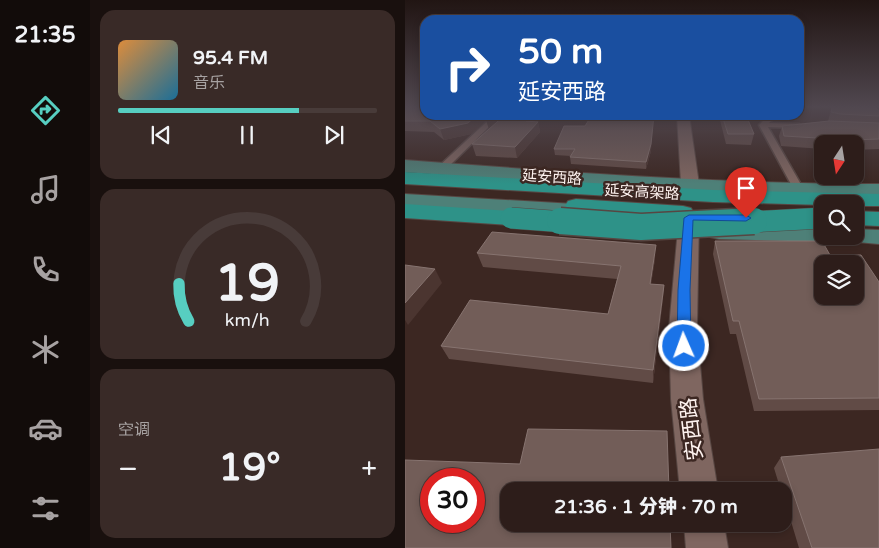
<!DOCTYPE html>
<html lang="zh">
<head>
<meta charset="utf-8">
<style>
	body { margin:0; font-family:"Varela Round","Noto Sans SC",sans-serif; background:#392a27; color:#f1f3f6; height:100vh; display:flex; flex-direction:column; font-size:19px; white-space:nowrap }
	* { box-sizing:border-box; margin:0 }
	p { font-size:16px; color:#a7a2a2 }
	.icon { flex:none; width:28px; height:28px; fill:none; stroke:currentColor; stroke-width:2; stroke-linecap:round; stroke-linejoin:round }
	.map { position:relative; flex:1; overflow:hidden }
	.side { display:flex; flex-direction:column; gap:10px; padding:10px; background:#19100e; width:315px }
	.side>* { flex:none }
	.hud { position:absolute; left:15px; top:15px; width:384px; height:105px; border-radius:15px; box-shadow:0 2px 8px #0003,0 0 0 1px #483b39; background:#1a4fa0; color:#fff; overflow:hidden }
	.needle { width:32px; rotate:192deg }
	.fabs { position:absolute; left:409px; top:135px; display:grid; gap:10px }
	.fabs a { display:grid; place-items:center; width:50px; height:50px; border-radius:10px; background:#2d1d1a; box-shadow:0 2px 8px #0003,0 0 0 1px #483b39; font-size:25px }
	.speed { position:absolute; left:15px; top:468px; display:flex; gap:10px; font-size:25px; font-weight:700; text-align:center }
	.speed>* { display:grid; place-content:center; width:65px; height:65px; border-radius:50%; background:#2d1d1a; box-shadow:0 2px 8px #0003,0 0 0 1px #483b39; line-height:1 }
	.speed .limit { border:8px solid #d22; background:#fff; color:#111 }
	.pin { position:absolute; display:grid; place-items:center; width:42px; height:42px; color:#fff; margin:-51px -21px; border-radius:50% 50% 50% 0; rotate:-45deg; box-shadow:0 0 5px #0007 }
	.pin .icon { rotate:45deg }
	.me { position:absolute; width:55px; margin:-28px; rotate:358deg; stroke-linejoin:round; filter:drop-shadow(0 0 4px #0008) }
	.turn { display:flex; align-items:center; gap:18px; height:105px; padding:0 15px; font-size:22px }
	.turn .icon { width:65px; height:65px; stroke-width:2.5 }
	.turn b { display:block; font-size:35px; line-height:42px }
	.big { font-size:38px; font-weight:800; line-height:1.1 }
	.side .widget { flex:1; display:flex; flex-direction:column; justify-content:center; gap:8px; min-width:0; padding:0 18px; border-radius:15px; background:#392a27 }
	.side .dial { align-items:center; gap:0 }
	.dial svg { height:130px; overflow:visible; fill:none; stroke:#483b39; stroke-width:7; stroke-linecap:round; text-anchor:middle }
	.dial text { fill:#f1f3f6; stroke:none }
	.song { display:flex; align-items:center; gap:15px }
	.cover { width:60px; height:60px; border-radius:8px; background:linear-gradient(135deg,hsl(30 70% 55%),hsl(200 70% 35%)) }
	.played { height:5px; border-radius:2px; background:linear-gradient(90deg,#57cec1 70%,#483b39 70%) }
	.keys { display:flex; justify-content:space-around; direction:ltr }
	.heat { display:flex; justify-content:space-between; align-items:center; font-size:28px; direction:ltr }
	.trip { position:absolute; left:95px; top:482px; width:292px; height:50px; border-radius:15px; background:#2d1d1a; box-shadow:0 2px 8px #0003,0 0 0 1px #483b39; font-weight:800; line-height:50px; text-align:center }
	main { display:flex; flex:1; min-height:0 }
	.tab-bar { display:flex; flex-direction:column; width:90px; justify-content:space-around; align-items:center; background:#120c0a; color:#a7a2a2 }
	.tab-bar .icon { width:35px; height:35px }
	.tab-bar .active { color:#57cec1 }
	.tab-bar b { font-size:22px; color:#f1f3f6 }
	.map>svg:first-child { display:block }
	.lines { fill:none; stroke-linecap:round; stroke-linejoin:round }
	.lane-casing { stroke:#574642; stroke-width:3 }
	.street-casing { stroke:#574642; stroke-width:2 }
	.primary-casing { stroke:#574642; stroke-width:2 }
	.highway-casing { stroke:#574642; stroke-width:2 }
	.lane { fill:#7f6660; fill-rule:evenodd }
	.street { fill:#7f6660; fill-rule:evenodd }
	.primary { fill:#4e8078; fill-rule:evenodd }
	.highway { fill:#2e9288; fill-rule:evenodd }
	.highway-bridge-far1-casing { stroke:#574642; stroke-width:22; stroke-linecap:butt }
	.highway-bridge-casing { stroke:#574642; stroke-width:29; stroke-linecap:butt }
	.highway-bridge-far1 { stroke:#2e9288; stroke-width:21 }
	.highway-bridge { stroke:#2e9288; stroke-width:26 }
	.wall { fill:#614b46 }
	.shaded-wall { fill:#4b3530 }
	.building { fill:#725d58; stroke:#877470; fill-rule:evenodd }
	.route { fill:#1a73e8; stroke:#114b97 }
	.labels { text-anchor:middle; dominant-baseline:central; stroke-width:5; stroke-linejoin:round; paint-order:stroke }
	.far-street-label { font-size:15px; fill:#fdf2ef; stroke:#3c2722 }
	.near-street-label { font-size:21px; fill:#fdf2ef; stroke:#3c2722 }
</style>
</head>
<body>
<main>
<nav class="tab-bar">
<b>21:35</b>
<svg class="icon active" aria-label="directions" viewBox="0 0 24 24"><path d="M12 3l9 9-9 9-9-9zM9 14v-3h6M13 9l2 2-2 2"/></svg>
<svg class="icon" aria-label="music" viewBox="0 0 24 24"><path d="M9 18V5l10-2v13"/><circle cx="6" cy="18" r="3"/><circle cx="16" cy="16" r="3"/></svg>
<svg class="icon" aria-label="phone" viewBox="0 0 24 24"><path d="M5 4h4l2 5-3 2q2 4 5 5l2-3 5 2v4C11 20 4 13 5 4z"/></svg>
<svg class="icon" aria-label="climate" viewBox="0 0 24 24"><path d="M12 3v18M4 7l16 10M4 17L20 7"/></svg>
<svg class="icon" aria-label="car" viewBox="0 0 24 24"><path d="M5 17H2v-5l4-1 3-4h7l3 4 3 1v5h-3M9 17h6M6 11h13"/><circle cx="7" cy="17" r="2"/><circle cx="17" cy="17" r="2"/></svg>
<svg class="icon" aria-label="filters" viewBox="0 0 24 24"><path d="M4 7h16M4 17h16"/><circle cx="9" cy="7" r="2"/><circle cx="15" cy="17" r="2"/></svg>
</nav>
<section class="side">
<div class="widget">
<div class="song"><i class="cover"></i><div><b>95.4 FM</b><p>音乐</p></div></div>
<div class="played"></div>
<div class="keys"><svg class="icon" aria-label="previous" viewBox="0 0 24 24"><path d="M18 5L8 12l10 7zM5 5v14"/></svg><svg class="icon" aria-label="pause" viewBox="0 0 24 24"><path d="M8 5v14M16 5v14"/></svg><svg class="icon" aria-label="next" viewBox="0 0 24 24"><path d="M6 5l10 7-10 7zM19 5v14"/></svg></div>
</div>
<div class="widget dial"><svg viewBox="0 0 100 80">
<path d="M14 69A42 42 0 1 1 86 69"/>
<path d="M14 69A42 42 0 0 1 8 46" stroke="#57cec1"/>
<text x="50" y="56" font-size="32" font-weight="700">19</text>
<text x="50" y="72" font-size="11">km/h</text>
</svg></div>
<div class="widget"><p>空调</p>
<div class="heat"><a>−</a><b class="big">19°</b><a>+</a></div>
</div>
</section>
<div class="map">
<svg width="474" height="548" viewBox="0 0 474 548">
	<rect width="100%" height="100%" fill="#3c2722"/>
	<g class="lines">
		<defs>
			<g id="lane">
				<path d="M89 115H96L39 171H33V167Z"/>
				<path d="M356 115 368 117 369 118 364 123 394 124 398 126 394 128 363 127 398 188 396 190H390L388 188 354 125 361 118Z"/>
			</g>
			<g id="street">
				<path d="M272 115H284L294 184 291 188 285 189 279 188 276 184Z"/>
				<path d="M284 212 291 214 294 218 292 328 298 399 313 491H275L266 399 264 328 274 218 277 214Z"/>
				<path d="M279 524H319L323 548H281Z"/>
			</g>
			<g id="primary">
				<path d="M0 160C158 172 316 184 474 184V196C316 196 158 184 0 172Z"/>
				<path d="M0 194 186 205 194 207 197 212 194 217 186 219 0 208Z"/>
				<path d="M314 225 418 228V236H429L427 240 418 242 314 239 305 237 302 232 305 227Z"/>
				<path d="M450 229 474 230V244L441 241 438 236H450Z"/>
			</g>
			<g id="highway">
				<path d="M0 172 308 190 474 194V206H450V204L418 205 308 202 0 184Z"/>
				<path d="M171 199 278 206 286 208 289 213 286 218 278 220 163 211 160 206 163 201Z"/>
				<path d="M0 204 106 211 114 213 118 218 114 223 106 225 0 218Z"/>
				<path d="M450 211 474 212V226L450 225Z"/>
			</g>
		</defs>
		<!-- lane casing -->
		<use href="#lane" class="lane-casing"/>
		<!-- street casing -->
		<use href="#street" class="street-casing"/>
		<!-- primary casing -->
		<use href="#primary" class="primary-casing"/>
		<!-- highway casing -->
		<use href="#highway" class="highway-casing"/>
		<!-- lane -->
		<use href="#lane" class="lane"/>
		<!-- street -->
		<use href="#street" class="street"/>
		<!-- primary -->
		<use href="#primary" class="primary"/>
		<!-- highway -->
		<use href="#highway" class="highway"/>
		<defs>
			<g id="highway-bridge-far1">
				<path d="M106 218 173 223"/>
				<path d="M324 223 418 218"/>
			</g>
			<path id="highway-bridge" d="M155 221 236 227 349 221"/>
		</defs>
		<!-- highway-bridge-far1 casing -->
		<use href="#highway-bridge-far1" class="highway-bridge-far1-casing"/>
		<!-- highway-bridge casing -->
		<use href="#highway-bridge" class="highway-bridge-casing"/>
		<!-- highway-bridge-far1 -->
		<use href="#highway-bridge-far1" class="highway-bridge-far1"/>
		<!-- highway-bridge -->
		<use href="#highway-bridge" class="highway-bridge"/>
	</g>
	<!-- wall -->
	<g class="wall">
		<path d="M0 107 20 115H145L137 117 133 122 135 132 112 158 71 156 67 144 84 129 81 120 66 134 39 140 29 132 0 131Z"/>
		<path d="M427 107 474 111V149L450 150V144H418V149L376 146 374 136 377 126 423 121Z"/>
		<path d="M316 115H341L349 134 346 145 321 144 315 120Z"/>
		<path d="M180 126 246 151 241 169 166 164 165 157 166 156 150 155 149 149Z"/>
		<path d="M310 241 425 255 474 282V410L349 411 331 334H325L308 254Z"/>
		<path d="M72 253 250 259 246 284 259 285 258 298 248 383 44 359 36 346 203 314 212 279 78 267Z"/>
		<path d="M376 457 474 548H394L379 498V491H376L369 468Z"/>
	</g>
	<!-- shaded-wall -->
	<g class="shaded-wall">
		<path d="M72 115H100L84 129 81 120 66 134 39 140 35 129Z"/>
		<path d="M127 115H145L137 117 131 123 133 122 135 132 112 158 110 147 121 121Z"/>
		<path d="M249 115 246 151 241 169V162Z"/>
		<path d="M251 245 250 259 244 297 245 284Z"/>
		<path d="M30 269 37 283 3 325 0 320V303Z"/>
		<path d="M259 285 258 298 248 383V370Z"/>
	</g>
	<!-- building -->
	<g class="building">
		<path d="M0 107H20V115H72L63 123 35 129 25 121H0Z"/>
		<path d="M427 107 471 108 474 111V116L435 114 426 112Z"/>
		<path d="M85 115H99L81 119Z"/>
		<path d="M100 115H127L121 121 133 122 110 147 67 144Z"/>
		<path d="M187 115H249L246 144 241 162 165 157 170 149H149L159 126H180Z"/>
		<path d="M317 115H341L349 134H323Z"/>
		<path d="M424 121 474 123V139L446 140 379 136 377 126Z"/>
		<path d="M87 232 251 245 245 284 259 285 248 370 36 346 65 300 203 314 216 266 72 253Z"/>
		<path d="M310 241H417L425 255H456L474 282V398L354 399 334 321H328ZM418 264H450V296H418Z"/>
		<path d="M0 265 30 269 0 303Z"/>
		<path d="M123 429 262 431 264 491H104V524H265L266 548H0V460L115 464ZM26 479H69V521H26Z"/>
		<path d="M474 449V548H407L376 457Z"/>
	</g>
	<!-- sky -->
	<linearGradient id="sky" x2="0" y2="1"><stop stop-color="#211513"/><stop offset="0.58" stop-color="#50474f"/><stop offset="1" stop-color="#50474f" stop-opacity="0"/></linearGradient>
	<rect width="474" height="184" fill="url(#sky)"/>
	<!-- route -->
	<path class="route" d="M284 215H341L346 218 341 221 288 220 285 290 286 346 284 349 279 351 274 349 272 346 273 290 279 218Z"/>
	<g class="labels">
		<!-- far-street labels -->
		<g class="far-street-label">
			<text transform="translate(147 177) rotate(4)">延安西路</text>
			<text transform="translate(237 192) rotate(3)">延安高架路</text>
		</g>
		<!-- near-street labels -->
		<g class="near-street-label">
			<text transform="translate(287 429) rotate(-97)">安西路</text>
		</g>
	</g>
</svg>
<div class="fabs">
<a><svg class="needle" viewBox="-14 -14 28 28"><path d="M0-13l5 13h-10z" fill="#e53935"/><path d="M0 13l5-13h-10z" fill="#a7a2a2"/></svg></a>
<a><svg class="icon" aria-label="search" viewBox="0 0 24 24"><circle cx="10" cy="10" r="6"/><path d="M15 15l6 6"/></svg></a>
<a><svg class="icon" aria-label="layers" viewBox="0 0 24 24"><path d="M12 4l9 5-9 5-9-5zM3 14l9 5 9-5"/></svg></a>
</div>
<div class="speed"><div class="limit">30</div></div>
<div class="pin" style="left:341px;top:218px;background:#d93025"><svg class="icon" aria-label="arrive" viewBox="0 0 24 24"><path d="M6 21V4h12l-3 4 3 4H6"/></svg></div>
<svg class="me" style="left:279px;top:346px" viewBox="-20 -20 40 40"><circle r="17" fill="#1a73e8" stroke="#fff" stroke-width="3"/><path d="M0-11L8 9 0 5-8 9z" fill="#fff"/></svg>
<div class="trip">21:36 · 1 分钟 · 70 m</div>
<div class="hud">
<div class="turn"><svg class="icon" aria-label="right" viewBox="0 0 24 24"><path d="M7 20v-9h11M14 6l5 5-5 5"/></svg><div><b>50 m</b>延安西路</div></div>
</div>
</div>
</main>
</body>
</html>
